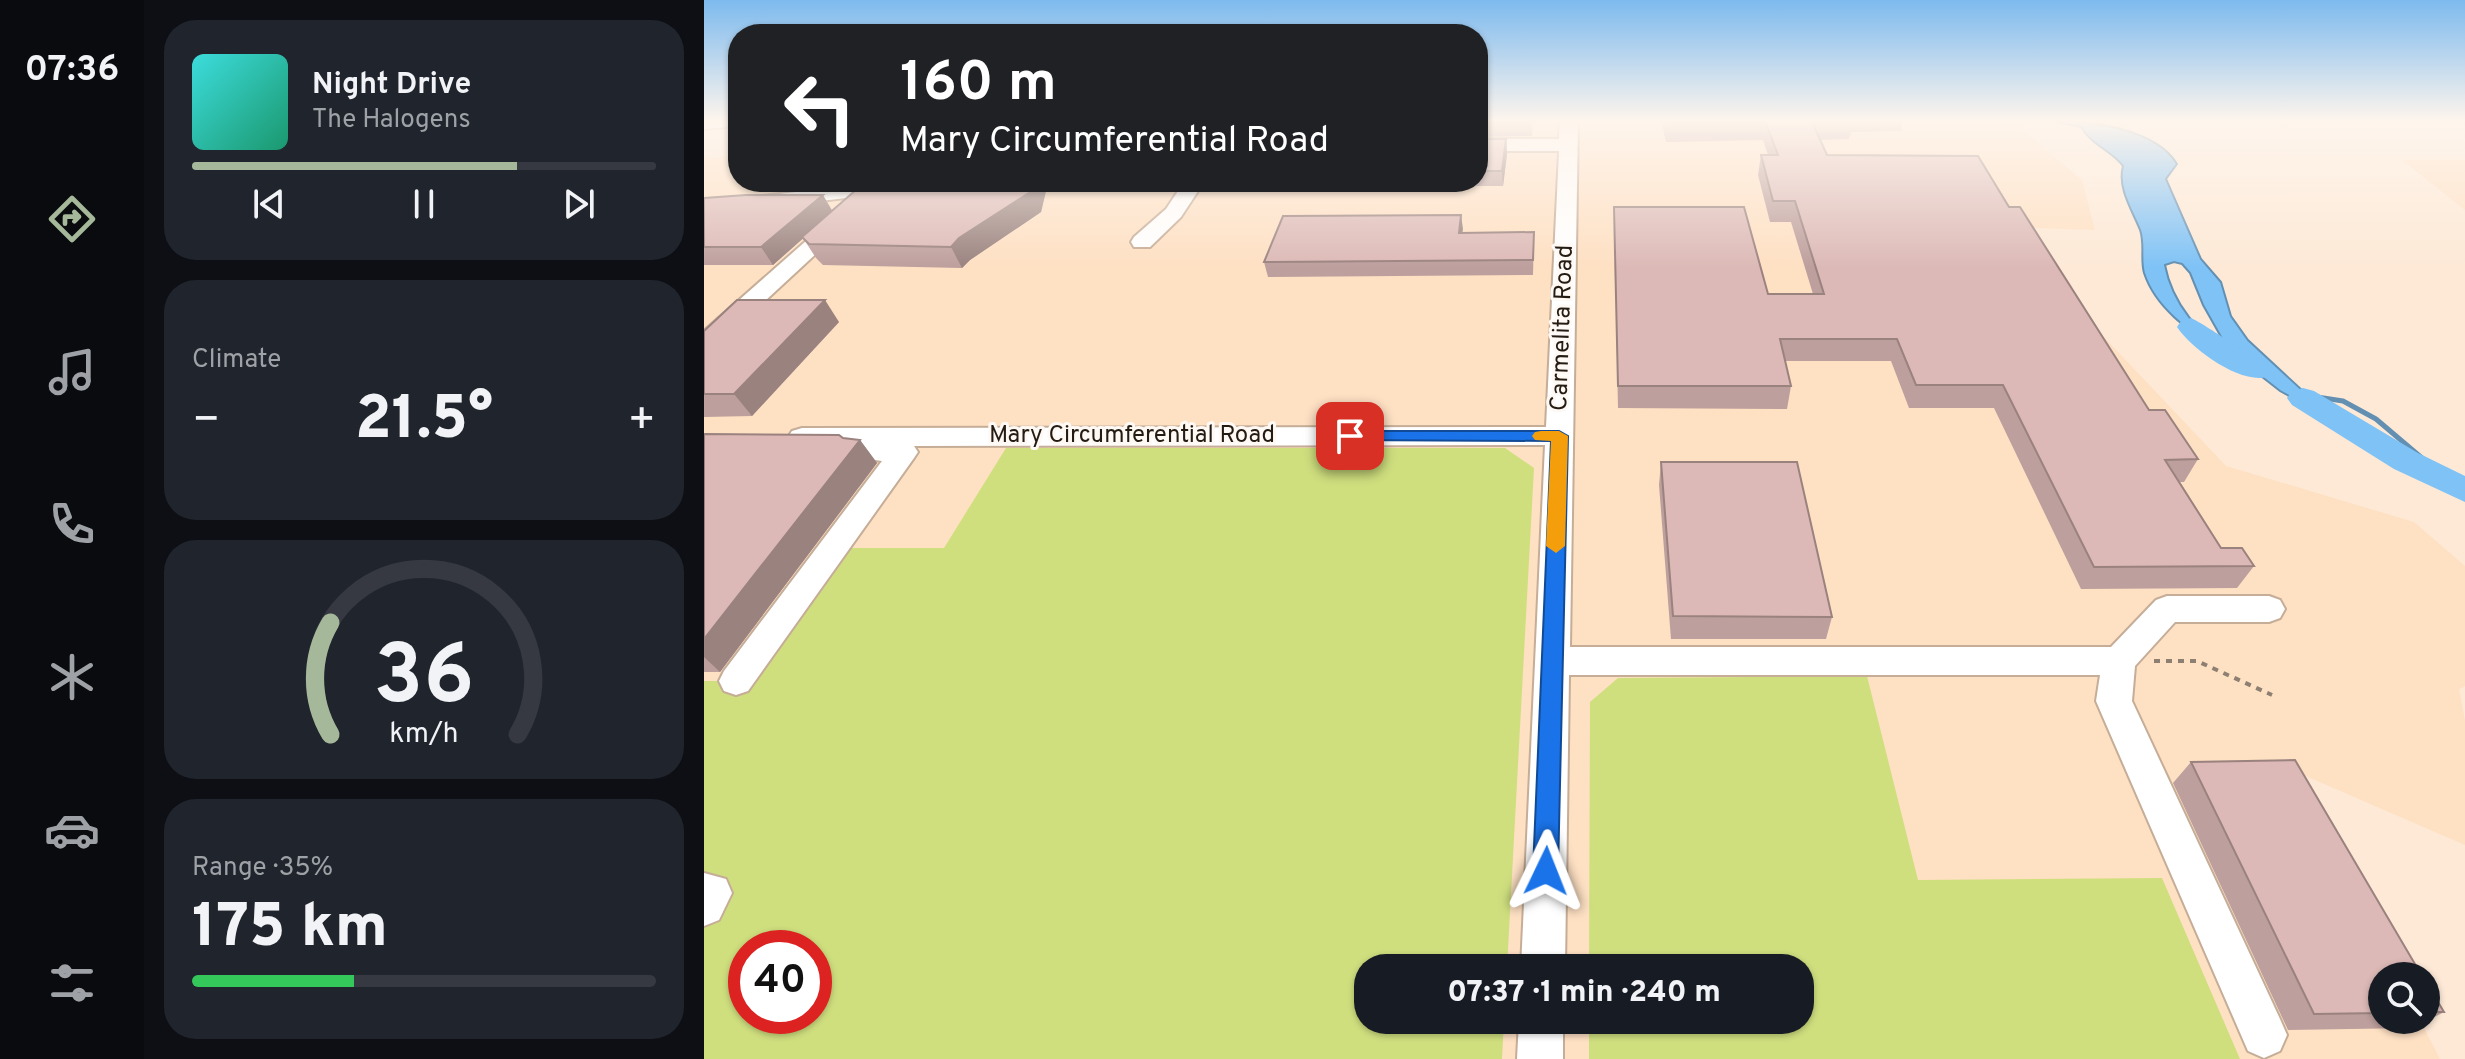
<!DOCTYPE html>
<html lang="en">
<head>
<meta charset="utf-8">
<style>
	body { margin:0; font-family:Overpass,sans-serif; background:#20242c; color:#f1f3f6; height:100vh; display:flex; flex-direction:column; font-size:30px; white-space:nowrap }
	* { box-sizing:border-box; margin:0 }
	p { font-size:26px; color:#9ea1a6 }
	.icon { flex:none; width:44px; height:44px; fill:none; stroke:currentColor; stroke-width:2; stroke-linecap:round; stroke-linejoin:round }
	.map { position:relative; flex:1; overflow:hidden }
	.details { display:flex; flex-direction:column; gap:20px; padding:20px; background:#0d0f14; width:560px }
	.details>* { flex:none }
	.hud { position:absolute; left:24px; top:24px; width:760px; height:168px; border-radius:32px; box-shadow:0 2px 6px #0004; background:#202124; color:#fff; overflow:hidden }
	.buttons { position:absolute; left:1664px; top:962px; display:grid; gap:16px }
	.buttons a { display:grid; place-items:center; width:72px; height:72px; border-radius:50%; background:#171b24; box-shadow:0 2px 6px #0004; font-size:40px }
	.speed { position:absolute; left:24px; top:930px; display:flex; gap:16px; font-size:40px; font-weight:700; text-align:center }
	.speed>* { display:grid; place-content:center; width:104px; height:104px; border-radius:50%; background:#171b24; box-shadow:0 2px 6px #0004; line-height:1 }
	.speed .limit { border:12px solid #d22; background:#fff; color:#111 }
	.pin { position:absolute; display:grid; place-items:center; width:68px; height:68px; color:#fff; margin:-34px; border-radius:16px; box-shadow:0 4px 12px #0006 }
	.me { position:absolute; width:88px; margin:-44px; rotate:2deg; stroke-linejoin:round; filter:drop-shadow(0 0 6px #0008) }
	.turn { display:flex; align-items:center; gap:28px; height:168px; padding:0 40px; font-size:36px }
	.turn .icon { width:104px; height:104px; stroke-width:2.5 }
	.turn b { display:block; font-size:56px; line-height:68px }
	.big { font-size:60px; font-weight:800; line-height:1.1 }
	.details .card { flex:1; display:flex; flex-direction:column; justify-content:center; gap:12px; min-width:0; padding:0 28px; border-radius:32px; background:#20242c }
	.details .dial { align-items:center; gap:0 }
	.dial svg { height:208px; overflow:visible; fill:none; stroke:#363941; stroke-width:7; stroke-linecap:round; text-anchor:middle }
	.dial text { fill:#f1f3f6; stroke:none }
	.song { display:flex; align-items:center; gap:24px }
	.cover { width:96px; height:96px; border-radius:12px; background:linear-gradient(135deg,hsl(180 70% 55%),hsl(160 70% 35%)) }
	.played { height:8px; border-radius:4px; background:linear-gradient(90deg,#a5b89a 70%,#363941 70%) }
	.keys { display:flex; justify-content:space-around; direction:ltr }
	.heat { display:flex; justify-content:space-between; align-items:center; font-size:44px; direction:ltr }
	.charge { height:12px; border-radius:6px; background:linear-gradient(90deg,#34c759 35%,#363941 0) }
	.trip { position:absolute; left:650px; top:954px; width:460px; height:80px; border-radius:32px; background:#171b24; box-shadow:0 2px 6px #0004; font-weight:800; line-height:80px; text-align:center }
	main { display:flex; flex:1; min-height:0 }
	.menu { display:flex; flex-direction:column; width:144px; justify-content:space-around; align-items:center; background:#090b0e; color:#9ea1a6 }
	.menu .icon { width:56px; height:56px }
	.menu .active { color:#a5b89a }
	.menu b { font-size:36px; color:#f1f3f6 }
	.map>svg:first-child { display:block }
	.built { fill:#fee0c3; fill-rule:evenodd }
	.green { fill:#cfdf7e; fill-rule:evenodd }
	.water { fill:#7ec2f6; stroke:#6390b2; stroke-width:2 }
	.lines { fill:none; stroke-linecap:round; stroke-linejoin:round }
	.stream-far1 { stroke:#6390b2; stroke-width:5 }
	.stream { stroke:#6390b2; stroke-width:6 }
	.river { fill:#7ec2f6; fill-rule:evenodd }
	.minor-casing { stroke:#c5ad97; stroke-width:4 }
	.path { stroke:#8d7f71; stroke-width:4; stroke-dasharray:6 6; stroke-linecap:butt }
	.minor { fill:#fff; fill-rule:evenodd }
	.wall { fill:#bd9f9d }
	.shaded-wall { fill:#9a827f }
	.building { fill:#dcb9b6; stroke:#9a827f; stroke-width:2 }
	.route { fill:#1a73e8; stroke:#114b97; stroke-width:2 }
	.slow { fill:#f59e0b }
	.labels { text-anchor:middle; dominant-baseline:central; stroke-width:6; stroke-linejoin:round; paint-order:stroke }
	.street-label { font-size:24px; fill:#241b13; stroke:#fef9f4 }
</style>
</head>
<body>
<main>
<nav class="menu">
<b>07:36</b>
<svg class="icon active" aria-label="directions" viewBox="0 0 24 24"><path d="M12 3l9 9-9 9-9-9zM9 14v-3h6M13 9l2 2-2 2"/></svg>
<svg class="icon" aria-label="music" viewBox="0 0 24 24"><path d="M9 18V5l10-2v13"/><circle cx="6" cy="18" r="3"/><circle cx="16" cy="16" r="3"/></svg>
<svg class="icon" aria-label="phone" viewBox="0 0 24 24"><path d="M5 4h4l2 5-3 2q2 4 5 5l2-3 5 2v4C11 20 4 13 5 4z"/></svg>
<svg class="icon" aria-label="climate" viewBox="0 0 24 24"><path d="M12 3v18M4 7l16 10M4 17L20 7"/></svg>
<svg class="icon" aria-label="car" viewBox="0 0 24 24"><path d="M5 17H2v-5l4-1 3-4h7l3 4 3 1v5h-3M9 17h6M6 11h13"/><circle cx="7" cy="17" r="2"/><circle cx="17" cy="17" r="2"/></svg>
<svg class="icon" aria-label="filters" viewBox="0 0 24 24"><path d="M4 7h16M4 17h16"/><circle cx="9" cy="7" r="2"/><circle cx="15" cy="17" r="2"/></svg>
</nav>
<section class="details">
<div class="card">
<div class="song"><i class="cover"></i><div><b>Night Drive</b><p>The Halogens</p></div></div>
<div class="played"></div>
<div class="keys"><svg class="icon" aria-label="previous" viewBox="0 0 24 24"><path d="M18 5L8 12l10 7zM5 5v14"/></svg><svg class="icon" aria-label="pause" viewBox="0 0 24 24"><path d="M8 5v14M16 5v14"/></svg><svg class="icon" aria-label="next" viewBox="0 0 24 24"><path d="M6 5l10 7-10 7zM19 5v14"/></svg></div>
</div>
<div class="card"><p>Climate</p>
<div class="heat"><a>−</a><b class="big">21.5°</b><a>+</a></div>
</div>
<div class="card dial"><svg viewBox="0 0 100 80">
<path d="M14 69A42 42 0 1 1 86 69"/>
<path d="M14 69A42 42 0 0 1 14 26" stroke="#a5b89a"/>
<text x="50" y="56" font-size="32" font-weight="700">36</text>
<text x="50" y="72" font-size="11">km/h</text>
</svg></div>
<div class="card"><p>Range · 35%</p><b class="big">175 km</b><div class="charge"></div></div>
</section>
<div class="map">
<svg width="1761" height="1059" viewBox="0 0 1761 1059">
	<rect width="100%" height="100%" fill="#fde9d6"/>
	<!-- built -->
	<g class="built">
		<path d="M774 120H1307L1378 180 1391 230 1328 228 1380 316 1522 466 1710 522 1761 566V686L1755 689 1761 721V845L1574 764 1678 976V1020H1716L1736 1059H0V158L34 154V182H774ZM42 948H110V1016H42ZM664 968H1096V1020H664Z"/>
		<path d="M1698 160H1761V210Z"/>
	</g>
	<!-- green -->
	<g class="green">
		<path d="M302 448H801L830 468 803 968H664V1020H800L798 1059H0V681H45L139 548H240ZM42 948H110V1016H42Z"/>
		<path d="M1163 676 1214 880 1458 878 1536 1059H885V1020H1096V968H885L886 702 914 678Z"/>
	</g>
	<!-- water -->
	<path class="water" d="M1344 120C1382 120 1452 128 1473 164L1462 179 1497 259 1517 282 1527 316 1544 340 1613 404 1702 461 1576 391 1525 351 1499 305 1486 273 1478 264 1470 262 1461 265C1469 307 1496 331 1527 359 1494 336 1453 313 1440 273 1436 259 1441 244 1436 230 1428 210 1413 188 1419 166 1407 150 1388 146 1377 127Z"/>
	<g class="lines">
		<!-- stream-far1 -->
		<path class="stream-far1" d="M1600 395 1639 401 1672 419 1745 481"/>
		<!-- stream -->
		<path class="stream" d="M1743 479 1748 483"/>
		<!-- river -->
		<g class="river">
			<path d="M1487 318C1494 320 1564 367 1567 371L1563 377C1535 384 1488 349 1473 327L1477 321Z"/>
			<path d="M1599 388 1610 391 1714 453 1761 476V502L1690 469 1588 405 1583 398 1588 391Z"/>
		</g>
		<defs>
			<g id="minor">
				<path d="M0 120H34V126L0 129Z"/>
				<path d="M856 120H874L866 647H1407L1452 600 1463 596H1565L1576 600 1581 609 1576 618 1565 622H1471L1431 666 1428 701 1576 1019 1583 1035 1576 1051 1560 1058 1544 1051 1392 701 1396 675H865L861 968H817L841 445 210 446 214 452 210 458 44 691 32 695 20 691 15 681 20 671 178 461 156 458 152 452 156 446 88 443 84 437 88 431 98 428 842 427 855 151H774V139H855Z"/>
				<path d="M176 182H199L202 186 192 192 0 215V203Z"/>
				<path d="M480 182H500L477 217 446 247H430L427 242 430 237 462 209Z"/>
				<path d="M135 216 145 222 142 226 9 349 0 351V331L128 218Z"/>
				<path d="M0 873 22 879 28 893 15 920 0 926Z"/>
				<path d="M815 1020H859V1059H813Z"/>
			</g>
		</defs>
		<!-- minor casing -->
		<use href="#minor" class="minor-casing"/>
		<!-- path -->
		<path class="path" d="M1450 661H1493L1568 695"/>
		<!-- minor -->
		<use href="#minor" class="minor"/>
	</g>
	<!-- wall -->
	<g class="wall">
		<path d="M774 120H829L828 136 774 137Z"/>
		<path d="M957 120H1199L1197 131 1147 132 1145 139 1116 140 1123 155 1305 207 1445 410 1494 459 1480 482H1476L1517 548 1550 566 1533 588 1377 589 1290 408H1205L1187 361H1081L1087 386 1083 409 914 408 910 207 1064 294H1109L1087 222H1066L1054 175 1057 155H1064L1059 140 962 142Z"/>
		<path d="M774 139H802L803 154 799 186H560L559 182H774Z"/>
		<path d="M342 191 337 212 266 260 258 268 119 265 112 258 99 238 69 265H0V198L128 211Z"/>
		<path d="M757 215 758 233 830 232 829 275 564 277 560 262Z"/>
		<path d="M135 322 48 416 0 417V331Z"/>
		<path d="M0 434 139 438 156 440 173 463 16 672H0Z"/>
		<path d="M957 462 1128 617 1122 639H967L955 485Z"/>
		<path d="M1487 762 1678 976V1020H1722V982L1740 1012 1709 1028 1584 1030 1469 783Z"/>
	</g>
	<!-- shaded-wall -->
	<g class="shaded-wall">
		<path d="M802 139 803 154 799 186 798 171Z"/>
		<path d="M330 182H338L342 191 337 212 266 260 258 268 247 247 255 238Z"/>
		<path d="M119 195 129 212 69 265 57 247Z"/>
		<path d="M757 215 759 229 756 247 755 233Z"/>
		<path d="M121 300 135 322 48 416 30 394Z"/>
		<path d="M156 440 173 463 16 672 0 657V639Z"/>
	</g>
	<!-- building -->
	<g class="building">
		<rect x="774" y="120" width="53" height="2"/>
		<path d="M962 120H1149H1107L1123 155 1274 156 1305 207H1316L1445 410H1461L1494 459 1461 460 1517 548H1538L1550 566 1390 567 1299 385H1212L1193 339H1076L1087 386H914L910 207H1040L1064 294H1120L1091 201H1069L1057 155H1074L1061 121 963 122Z"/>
		<path d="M774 139H802L798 171H774Z"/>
		<path d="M161 182H330L328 191 255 238 247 247 105 244 98 237Z"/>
		<path d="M42 195H119L57 247H0V198Z"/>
		<path d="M757 215 755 233 830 232 829 260 560 262 579 216Z"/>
		<path d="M33 300H121L30 394H0V331Z"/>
		<path d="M0 434 135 435 139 438 156 440 0 639Z"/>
		<path d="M957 462H1093L1128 617 969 616Z"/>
		<path d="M1591 760 1718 976H1678V1013L1610 1014 1487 762Z"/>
		<path d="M1722 982 1740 1012H1722Z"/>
	</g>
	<!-- sky -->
	<linearGradient id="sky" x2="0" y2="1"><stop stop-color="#7dbaee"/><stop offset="0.45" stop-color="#fef5ed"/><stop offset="1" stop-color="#fef5ed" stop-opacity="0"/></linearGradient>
	<rect width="1761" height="268" fill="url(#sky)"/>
	<!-- route -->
	<path class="route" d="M646 431H855L864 436 854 871 850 879 842 882 833 879 829 871 847 441 640 440 638 436 640 432Z"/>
	<!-- slow -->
	<path class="slow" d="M837 431H855L864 436 861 546 852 553 842 546 847 441 831 440 828 436 831 432Z"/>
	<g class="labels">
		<!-- street labels -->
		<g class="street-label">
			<text transform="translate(859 328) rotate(-88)">Carmelita Road</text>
			<text x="428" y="436">Mary Circumferential Road</text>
		</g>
	</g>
</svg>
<div class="buttons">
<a><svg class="icon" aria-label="search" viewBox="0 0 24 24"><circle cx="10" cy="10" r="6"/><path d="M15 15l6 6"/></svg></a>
</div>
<div class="speed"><div class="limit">40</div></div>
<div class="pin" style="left:646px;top:436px;background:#d93025"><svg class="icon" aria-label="arrive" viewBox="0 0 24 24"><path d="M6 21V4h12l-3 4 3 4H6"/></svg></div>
<svg class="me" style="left:842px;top:871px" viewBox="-20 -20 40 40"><path d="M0-17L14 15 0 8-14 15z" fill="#1a73e8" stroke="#fff" stroke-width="4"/></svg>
<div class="trip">07:37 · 1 min · 240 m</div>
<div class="hud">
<div class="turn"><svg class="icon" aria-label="left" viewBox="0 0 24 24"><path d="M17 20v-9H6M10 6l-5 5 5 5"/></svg><div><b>160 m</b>Mary Circumferential Road</div></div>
</div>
</div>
</main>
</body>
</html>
